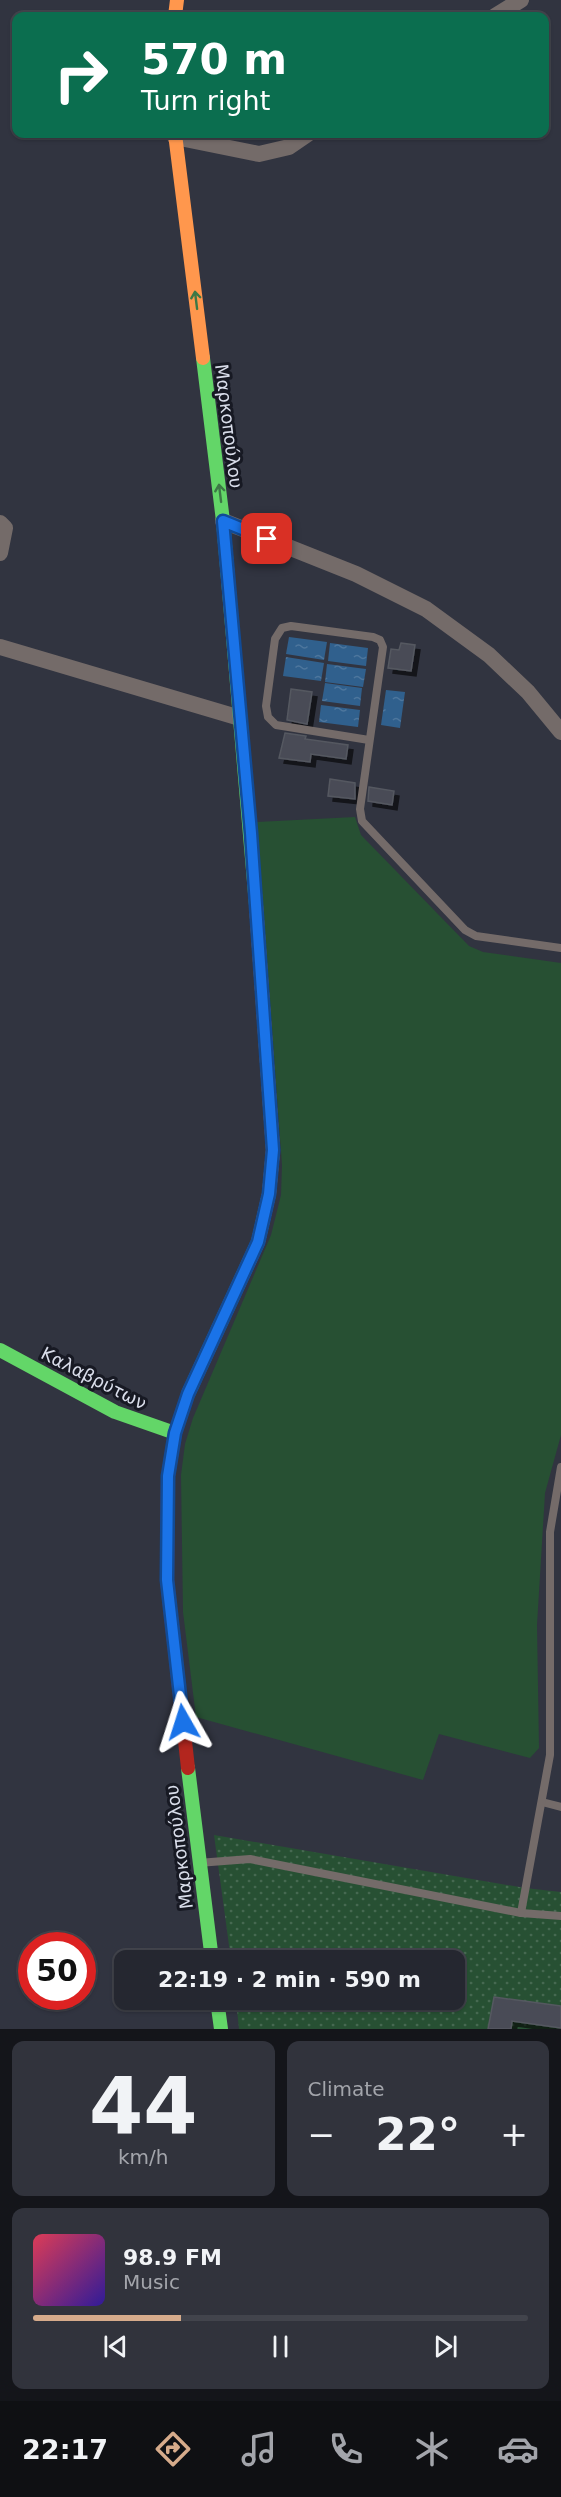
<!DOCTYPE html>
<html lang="en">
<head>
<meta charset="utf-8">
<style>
	body { margin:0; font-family:"DejaVu Sans",sans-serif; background:#31333c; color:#f1f3f6; height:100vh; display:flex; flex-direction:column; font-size:22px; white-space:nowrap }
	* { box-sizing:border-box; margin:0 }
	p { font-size:20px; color:#a3a5ab }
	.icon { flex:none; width:33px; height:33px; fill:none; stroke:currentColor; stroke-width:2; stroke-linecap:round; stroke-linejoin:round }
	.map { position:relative; height:2029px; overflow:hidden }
	.side { display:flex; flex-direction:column; gap:12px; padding:12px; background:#14151a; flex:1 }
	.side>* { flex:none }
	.guide { position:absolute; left:12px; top:12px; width:537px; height:126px; border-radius:12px; box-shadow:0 2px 4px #0004,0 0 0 2px #42444c; background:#0b6e4f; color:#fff; overflow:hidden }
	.speed { position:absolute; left:18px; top:1932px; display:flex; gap:12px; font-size:30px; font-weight:700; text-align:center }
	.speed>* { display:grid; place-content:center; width:78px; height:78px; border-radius:50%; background:#252730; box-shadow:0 2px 4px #0004,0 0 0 2px #42444c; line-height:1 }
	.speed .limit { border:9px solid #d22; background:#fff; color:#111 }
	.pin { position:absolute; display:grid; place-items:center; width:51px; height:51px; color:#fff; margin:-26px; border-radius:12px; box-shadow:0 3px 9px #0006 }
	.me { position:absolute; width:66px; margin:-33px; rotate:354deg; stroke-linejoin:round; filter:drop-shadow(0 0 4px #0008) }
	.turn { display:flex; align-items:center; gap:21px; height:126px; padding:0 30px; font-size:27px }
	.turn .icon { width:78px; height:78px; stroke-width:2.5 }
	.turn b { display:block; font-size:42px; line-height:51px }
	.big { font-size:45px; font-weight:700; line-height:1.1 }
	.side .widget { flex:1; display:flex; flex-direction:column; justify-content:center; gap:9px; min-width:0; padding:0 21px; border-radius:12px; background:#31333c }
	.side .dial { align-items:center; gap:0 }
	.dial b { font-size:78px; line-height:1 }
	.song { display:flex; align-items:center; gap:18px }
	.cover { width:72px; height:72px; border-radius:9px; background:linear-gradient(135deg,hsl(350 70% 55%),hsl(250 70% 35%)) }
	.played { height:6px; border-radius:3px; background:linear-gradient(90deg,#d6ab8b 30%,#42444c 30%) }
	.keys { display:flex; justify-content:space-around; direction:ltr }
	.heat { display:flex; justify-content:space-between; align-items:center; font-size:33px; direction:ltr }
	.side .tiles { flex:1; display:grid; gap:12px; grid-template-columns:1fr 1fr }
	.widget:last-child { grid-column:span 2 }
	.trip { position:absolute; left:114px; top:1950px; width:351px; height:60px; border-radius:12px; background:#252730; box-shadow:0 2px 4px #0004,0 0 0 2px #42444c; font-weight:700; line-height:60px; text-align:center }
	.tab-bar { display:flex; height:96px; justify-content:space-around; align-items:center; background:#0f1013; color:#a3a5ab }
	.tab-bar .icon { width:42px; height:42px }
	.tab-bar .selected { color:#d6ab8b }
	.tab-bar b { font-size:27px; color:#f1f3f6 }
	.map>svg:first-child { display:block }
	.grass { fill:#275033 }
	.park { fill:url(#park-dots) }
	.water { fill:url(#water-ripples) }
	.building { fill:#4a4c56; stroke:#555861; stroke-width:1.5; filter:url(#shadow) }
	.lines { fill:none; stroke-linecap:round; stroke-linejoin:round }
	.lane { stroke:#746b69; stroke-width:8 }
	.street { stroke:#746b69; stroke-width:16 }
	.fast { stroke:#63d668; stroke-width:14 }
	.slow { stroke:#ff974d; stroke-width:14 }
	.jam { stroke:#b3261e; stroke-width:14 }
	.oneway { stroke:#3d7846 }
	.route-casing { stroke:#114b97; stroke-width:15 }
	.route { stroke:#1a73e8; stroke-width:10 }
	.labels { text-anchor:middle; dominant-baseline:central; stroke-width:6; stroke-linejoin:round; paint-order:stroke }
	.street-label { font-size:18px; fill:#d9ddea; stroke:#171923 }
</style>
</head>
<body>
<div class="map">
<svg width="561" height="2029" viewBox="0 0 561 2029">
	<defs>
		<pattern id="park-dots" width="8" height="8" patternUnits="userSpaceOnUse" patternTransform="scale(1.5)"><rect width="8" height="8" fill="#275033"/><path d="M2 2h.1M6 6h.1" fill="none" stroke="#466951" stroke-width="1.8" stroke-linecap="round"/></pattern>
		<pattern id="water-ripples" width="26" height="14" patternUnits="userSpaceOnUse" patternTransform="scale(1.5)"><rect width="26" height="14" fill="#30608d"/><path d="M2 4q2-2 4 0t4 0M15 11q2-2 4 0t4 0" fill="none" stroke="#4d769d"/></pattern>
		<filter id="shadow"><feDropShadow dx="5" dy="5" stdDeviation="0" flood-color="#0009"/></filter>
	</defs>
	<rect width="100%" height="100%" fill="#313440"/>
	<!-- grass -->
	<path class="grass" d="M355 817 361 835 469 946 483 952 561 963V1435L545 1493 537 1625 539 1748 530 1758 439 1734 423 1780 196 1717 183 1612 181 1475 185 1444 193 1418 271 1235 281 1195 282 1165 257 822Z"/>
	<!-- park -->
	<path class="park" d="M214 1835 525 1888 561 1892V2029H239L236 2000H454V1960H231Z"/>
	<!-- water -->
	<g class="water">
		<path d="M289 637 327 642 324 660 286 654Z"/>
		<path d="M330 643 368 648 366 666 328 661Z"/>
		<path d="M286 657 324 663 321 681 283 676Z"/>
		<path d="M327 664 366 669 363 687 325 682Z"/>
		<path d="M325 683 362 688 360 706 322 701Z"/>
		<path d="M386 690 405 692 400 728 381 725Z"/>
		<path d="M321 705 360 710 358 727 319 722Z"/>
	</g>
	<!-- building -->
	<g class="building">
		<path d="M401 643 415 645 411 671 388 668 391 649 399 650Z"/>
		<path d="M291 689 312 692 307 724 287 720Z"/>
		<path d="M285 733 306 736 305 739 348 745 346 759 311 754 310 762 279 758Z"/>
		<path d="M330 779 355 783V799L328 796Z"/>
		<path d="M369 787 394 791 392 805 368 801Z"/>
		<path d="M494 1997 561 2006V2028L512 2021 511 2029H488Z"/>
	</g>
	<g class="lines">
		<!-- lane -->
		<g class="lane">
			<path d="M369 740 276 725 268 717 266 706 275 639 282 628 291 626 373 637 380 640 383 647 360 809 362 821 465 930 476 936 561 948"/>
			<path d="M542 1802 561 1807"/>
			<path d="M198 1863 250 1859 521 1913 561 1916"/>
			<path d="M521 1913 550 1755V1532L561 1467"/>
		</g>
		<!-- street -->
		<g class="street">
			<path d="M495 16 521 0"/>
			<path d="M175 137 259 154 289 147 308 134"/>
			<path d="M223 521 356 574 426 609 489 655 528 692 561 732"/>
			<path d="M0 523 5 528 0 553"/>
			<path d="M0 647 240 718"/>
		</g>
		<!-- fast -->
		<g class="fast">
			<path d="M203 358 223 521 256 905"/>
			<path d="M0 1350 115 1412 175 1433"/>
			<path d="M188 1768 212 1960"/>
			<path d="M217 2000 221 2029"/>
		</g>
		<!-- slow -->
		<g class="slow">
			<path d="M175 16 177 0"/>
			<path d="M175 134 203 358"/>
			<path d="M188 1394 258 1242 269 1194 273 1150 256 905"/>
		</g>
		<!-- jam -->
		<path class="jam" d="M188 1768 167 1580 168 1476 175 1433 188 1394"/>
	</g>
	<!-- one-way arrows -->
	<defs><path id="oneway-shaft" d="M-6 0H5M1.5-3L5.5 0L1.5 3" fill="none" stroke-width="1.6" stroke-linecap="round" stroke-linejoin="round" transform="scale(1.5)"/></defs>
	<g class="oneway">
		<use href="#oneway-shaft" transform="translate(196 300) rotate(-97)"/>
		<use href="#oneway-shaft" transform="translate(220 493) rotate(-97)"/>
	</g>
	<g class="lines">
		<defs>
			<path id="route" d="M183 1722 167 1580 168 1476 175 1433 188 1394 258 1242 269 1194 273 1150 251 833 223 521 267 539"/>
		</defs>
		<!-- route casing -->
		<use href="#route" class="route-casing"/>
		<!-- route -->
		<use href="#route" class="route"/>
	</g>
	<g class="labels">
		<!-- street labels -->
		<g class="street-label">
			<text transform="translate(229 426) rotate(83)">Μαρκοπούλου</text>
			<text transform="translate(94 1378) rotate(27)">Καλαβρύτων</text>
			<text transform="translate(179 1847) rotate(-97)">Μαρκοπούλου</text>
		</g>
	</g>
</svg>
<div class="speed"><div class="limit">50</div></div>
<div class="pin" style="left:267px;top:539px;background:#d93025"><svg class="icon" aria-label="arrive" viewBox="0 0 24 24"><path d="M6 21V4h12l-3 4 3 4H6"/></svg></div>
<svg class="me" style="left:183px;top:1722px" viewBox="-20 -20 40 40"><path d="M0-17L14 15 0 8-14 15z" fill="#1a73e8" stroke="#fff" stroke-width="4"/></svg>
<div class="trip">22:19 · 2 min · 590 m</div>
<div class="guide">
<div class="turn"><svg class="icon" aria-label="right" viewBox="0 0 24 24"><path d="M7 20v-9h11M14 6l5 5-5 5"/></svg><div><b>570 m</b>Turn right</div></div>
</div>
</div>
<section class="side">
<div class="tiles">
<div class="widget dial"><b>44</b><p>km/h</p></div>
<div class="widget"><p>Climate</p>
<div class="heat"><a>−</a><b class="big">22°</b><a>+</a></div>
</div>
<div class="widget">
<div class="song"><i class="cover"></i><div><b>98.9 FM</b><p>Music</p></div></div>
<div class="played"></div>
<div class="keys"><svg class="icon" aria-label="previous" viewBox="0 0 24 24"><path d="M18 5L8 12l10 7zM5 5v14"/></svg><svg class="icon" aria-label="pause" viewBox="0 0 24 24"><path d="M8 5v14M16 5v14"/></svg><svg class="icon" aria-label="next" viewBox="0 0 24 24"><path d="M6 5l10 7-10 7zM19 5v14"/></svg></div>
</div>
</div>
</section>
<nav class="tab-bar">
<b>22:17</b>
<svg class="icon selected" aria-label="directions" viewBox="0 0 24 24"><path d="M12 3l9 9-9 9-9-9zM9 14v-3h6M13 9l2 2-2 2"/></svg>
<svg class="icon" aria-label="music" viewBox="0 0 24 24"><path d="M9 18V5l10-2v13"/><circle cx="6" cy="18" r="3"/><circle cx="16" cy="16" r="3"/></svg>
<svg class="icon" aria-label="phone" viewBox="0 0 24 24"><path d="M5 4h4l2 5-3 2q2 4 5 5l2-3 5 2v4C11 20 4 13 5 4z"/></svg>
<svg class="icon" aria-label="climate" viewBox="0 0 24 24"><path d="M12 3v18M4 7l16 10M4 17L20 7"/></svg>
<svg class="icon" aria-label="car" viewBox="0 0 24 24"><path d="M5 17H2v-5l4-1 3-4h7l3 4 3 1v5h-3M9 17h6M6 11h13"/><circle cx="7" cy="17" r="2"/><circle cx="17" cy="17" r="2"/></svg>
</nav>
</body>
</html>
